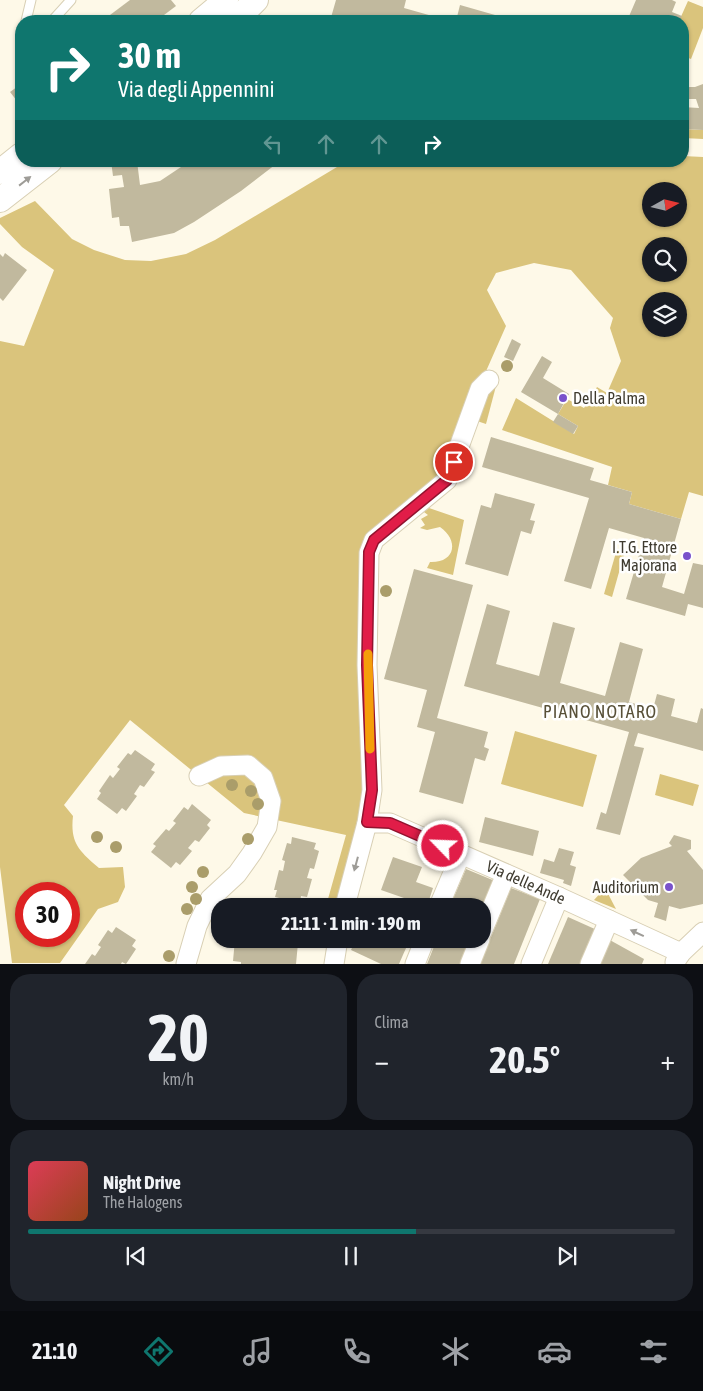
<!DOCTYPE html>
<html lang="it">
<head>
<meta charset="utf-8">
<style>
	body { margin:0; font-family:"Asap Condensed",sans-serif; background:#20242c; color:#f1f3f6; height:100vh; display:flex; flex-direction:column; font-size:19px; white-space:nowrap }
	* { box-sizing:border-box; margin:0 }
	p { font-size:16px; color:#9ea1a6 }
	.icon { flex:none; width:28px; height:28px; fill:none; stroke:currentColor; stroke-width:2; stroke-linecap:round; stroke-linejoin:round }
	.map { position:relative; height:964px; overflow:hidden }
	.drawer { display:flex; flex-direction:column; gap:10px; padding:10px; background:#0d0f14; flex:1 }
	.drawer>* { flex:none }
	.hud { position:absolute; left:15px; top:15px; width:674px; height:152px; border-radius:20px; box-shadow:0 1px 4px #0004; background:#0f766e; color:#fff; overflow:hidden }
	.needle { width:32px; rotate:82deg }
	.tools { position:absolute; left:642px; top:182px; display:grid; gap:10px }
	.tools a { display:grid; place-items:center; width:45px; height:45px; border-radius:50%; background:#171b24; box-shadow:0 1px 4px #0004; font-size:25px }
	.speed { position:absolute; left:15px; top:882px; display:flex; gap:10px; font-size:25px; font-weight:700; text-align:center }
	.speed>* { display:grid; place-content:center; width:65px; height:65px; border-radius:50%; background:#171b24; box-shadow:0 1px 4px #0004; line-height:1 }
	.speed .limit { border:8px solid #d22; background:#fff; color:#111 }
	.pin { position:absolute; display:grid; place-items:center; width:42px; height:42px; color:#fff; margin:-21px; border:2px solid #fff; border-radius:50%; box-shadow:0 1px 5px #0007 }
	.me { position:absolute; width:55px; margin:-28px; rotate:294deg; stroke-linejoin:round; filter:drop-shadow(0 0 4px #0008) }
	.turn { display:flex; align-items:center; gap:18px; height:105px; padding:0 20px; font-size:22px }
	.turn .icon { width:65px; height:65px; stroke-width:2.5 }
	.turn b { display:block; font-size:35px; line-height:42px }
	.lanes { display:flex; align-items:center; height:48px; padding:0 20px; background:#0003; justify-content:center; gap:25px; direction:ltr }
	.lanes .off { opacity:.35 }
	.big { font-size:38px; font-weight:700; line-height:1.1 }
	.drawer .card { flex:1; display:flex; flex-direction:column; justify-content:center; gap:8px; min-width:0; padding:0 18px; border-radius:20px; background:#20242c }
	.drawer .dial { align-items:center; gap:0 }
	.dial b { font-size:65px; line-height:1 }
	.song { display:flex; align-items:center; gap:15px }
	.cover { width:60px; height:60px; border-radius:8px; background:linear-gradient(135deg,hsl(350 70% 55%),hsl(20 70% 35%)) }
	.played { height:5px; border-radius:2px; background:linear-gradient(90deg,#0f766e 60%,#363941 60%) }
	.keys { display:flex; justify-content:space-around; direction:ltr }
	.heat { display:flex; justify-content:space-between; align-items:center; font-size:28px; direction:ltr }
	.drawer .tiles { flex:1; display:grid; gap:10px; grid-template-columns:1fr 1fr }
	.card:last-child { grid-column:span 2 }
	.trip { position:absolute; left:211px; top:898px; width:280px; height:50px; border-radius:20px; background:#171b24; box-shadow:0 1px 4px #0004; font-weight:700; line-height:50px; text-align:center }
	.menu { display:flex; height:80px; justify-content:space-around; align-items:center; background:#090b0e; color:#9ea1a6 }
	.menu .icon { width:35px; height:35px }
	.menu .on { color:#0f766e }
	.menu b { font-size:22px; color:#f1f3f6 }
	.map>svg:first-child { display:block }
	.green { fill:#dac47c; fill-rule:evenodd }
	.building { fill:#c1b99e }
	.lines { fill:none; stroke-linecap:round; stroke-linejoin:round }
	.service-casing { stroke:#d8cfb4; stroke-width:11 }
	.minor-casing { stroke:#d8cfb4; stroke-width:21 }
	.tertiary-casing { stroke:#d8cfb4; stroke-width:26 }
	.service { stroke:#fff; stroke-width:9 }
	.minor { stroke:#fff; stroke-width:19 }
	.tertiary { stroke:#fff; stroke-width:24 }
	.tree { fill:#aa9d6a }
	.oneway { fill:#9e9c97 }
	.route-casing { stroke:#92132f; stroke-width:12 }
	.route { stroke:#e11d48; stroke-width:9 }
	.slow { stroke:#f59e0b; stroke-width:9 }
	.poi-dot { fill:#7952cb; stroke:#fff; stroke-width:2 }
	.labels { text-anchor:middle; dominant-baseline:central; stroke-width:5; stroke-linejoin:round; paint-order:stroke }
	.poi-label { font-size:16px; fill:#3e3a2f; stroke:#fff; text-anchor:end }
	.street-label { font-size:16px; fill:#3e3a2f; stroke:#fff }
	.neighbourhood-label { font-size:18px; letter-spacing:1px; fill:#585038; stroke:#fff }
</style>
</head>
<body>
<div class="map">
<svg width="703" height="964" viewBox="0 0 703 964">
	<rect width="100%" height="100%" fill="#fef9e8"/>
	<!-- green -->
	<g class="green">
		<path d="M688 1 703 7V28L691 59 683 56 682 21H679Z"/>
		<path d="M682 129 703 130V139L683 138Z"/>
		<path d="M683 156 703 157V496L689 492 681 519 629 504 632 492 608 485 612 467 502 430 516 398 574 434 578 426 558 414 567 399 584 408 597 387 607 393 621 361 610 328 613 318 571 270 534 263 496 273 487 290 506 326 441 473 366 544 365 806 337 906H326L346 835 244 813 130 720 64 805 73 816C70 843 79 851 99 868L123 867 125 887 118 902 98 909 60 963H12L0 867V341L24 346 54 270 22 247 0 224V218L35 201 72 239 94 250 125 260 151 261 186 254 215 240 347 161H682ZM651 191H679V219H651ZM651 246H679V274H651ZM651 301H679V329H651ZM26 894H69V936H26Z"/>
		<path d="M496 386 486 424 477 421 486 394Z"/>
		<path d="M429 508 464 520 453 575 427 568 430 562C456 563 459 540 440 527L427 530 420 528 425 525 421 519 428 515 424 512Z"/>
		<path d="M617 549 625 551 612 597 604 594Z"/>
		<path d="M515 731 597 755 583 807 501 784Z"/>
		<path d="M660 774 699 785 693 806 655 795Z"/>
		<path d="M605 888 616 909 594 900Z"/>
	</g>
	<!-- building -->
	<g class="building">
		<path d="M130 0H171L176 6 156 21H102Z"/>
		<path d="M336 0H406L404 8 450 21H330Z"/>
		<path d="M636 0H672L676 2 672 12 682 16 679 21H627Z"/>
		<path d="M460 5 509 19V21H456Z"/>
		<path d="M21 84V106L10 92Z"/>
		<path d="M703 84V130L682 129V107L699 108 696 99H682V87H695Z"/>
		<path d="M111 161H137L140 185 160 181 190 161H280L241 191 194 222 174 233 132 242 129 226H120L119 217 112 218 109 189 124 187 122 175 113 176Z"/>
		<path d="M5 253 27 270 3 301 0 298V254L3 257Z"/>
		<path d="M512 339 521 344 513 361 504 357Z"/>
		<path d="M542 356 552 362 543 378 569 394 558 414 578 426 573 434 553 422 558 414 521 392Z"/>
		<path d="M491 437 594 468 590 480 632 492 629 504 681 519 662 587 684 594 693 563 703 565V608L688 604 685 616 626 599 644 538 609 528 591 589 564 581 589 498 482 467Z"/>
		<path d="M495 493 535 504 530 520 535 521 531 534 521 531 508 576 465 564 481 505 491 508Z"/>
		<path d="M414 569 473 585 437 718 488 732 484 747 489 749 485 761 475 758 463 804 419 792 435 732 417 727 427 690 384 679Z"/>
		<path d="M487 604 510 611 496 664 539 676 553 622 575 628 560 683 605 696 620 642 643 649 629 702 653 709 657 694 675 699 671 716 697 723 701 708 703 709V751L638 733 634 746 644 748 620 835 596 829 601 812 606 814 629 732 464 686Z"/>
		<path d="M135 750 155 764 151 770 155 772 144 787 140 785 134 794 137 796 126 811 122 808 117 814 97 799 101 793 99 791 110 775 113 778 120 769 117 767 128 753 131 755Z"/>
		<path d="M192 804 211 820 207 825 210 828 199 842 195 840 188 848 192 851 180 865 176 862 171 868 151 852 156 846 153 844 166 829 169 831 176 823 173 821 184 807 188 810Z"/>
		<path d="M485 817 539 831 533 856 479 842Z"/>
		<path d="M674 835 691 840V849L687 851 703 870V904L680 909 669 906 666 921 654 917 658 903 648 900 623 875 641 858 672 846 669 843Z"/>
		<path d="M292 837 316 843 314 849 319 851 314 869 310 868 307 878 312 879 307 897 301 896 300 903 275 897 277 890H274L279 870 283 871 285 861 282 860 287 843 291 844Z"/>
		<path d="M559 848 574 852 570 865 576 867 571 886 563 883 564 880 540 873 544 859 554 862Z"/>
		<path d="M393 857 422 867 416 882 433 888 427 906 381 890Z"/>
		<path d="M466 869 495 881 483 910 482 906H450Z"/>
		<path d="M511 888 540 899 514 964H480Z"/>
		<path d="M568 917 597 930 582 964H548Z"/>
		<path d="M116 927 136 940 132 946 136 949 126 964 122 962 121 964H85L92 954 95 956 101 947 98 945 108 930 112 933Z"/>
		<path d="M235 939H291L290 942 298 943 296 964H241V962L233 961Z"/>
		<path d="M356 939H410L399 964H381L351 950Z"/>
		<path d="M437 939H471L460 964H427Z"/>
		<path d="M608 939 644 959 642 964H597Z"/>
	</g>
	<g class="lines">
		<defs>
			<g id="service">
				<path d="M26 21 31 0"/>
				<path d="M52 21 71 0"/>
			</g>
			<g id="minor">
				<path d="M367 823H390L559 897 681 953"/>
				<path d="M345 906 367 823 372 790 367 665 369 553 374 540 447 480 480 389 489 380"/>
				<path d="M439 906 461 854"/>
				<path d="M482 932 506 874"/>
				<path d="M675 962 681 953 703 932"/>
				<path d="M186 964 197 926 210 899 237 874 252 853 267 827 271 801 263 778 248 765 221 766 199 776"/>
				<path d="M334 964 338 939"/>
				<path d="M415 964 425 939"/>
				<path d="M470 964 480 939"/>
				<path d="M531 964 559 897"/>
				<path d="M590 964 609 920"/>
			</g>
			<g id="tertiary">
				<path d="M201 21 226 0"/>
				<path d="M235 21 256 0"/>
				<path d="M0 172 21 155"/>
				<path d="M0 200 50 161"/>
			</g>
		</defs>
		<!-- service casing -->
		<use href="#service" class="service-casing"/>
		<!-- minor casing -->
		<use href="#minor" class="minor-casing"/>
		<!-- tertiary casing -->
		<use href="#tertiary" class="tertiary-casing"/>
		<!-- service -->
		<use href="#service" class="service"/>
		<!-- minor -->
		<use href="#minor" class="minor"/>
		<!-- tertiary -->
		<use href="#tertiary" class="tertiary"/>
	</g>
	<!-- trees -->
	<g class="tree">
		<circle cx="507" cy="366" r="6"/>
		<circle cx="386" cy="591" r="6"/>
		<circle cx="232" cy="785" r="6"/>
		<circle cx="251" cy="791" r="6"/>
		<circle cx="258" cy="804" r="6"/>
		<circle cx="97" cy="837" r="6"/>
		<circle cx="248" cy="839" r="6"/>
		<circle cx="116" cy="847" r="6"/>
		<circle cx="203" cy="872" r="6"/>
		<circle cx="192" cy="887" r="6"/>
		<circle cx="196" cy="899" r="6"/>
		<circle cx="187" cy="909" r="6"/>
		<circle cx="169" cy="956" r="6"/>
	</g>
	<!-- one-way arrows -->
	<defs><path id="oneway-solid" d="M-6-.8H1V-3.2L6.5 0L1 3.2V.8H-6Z" transform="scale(1.25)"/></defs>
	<g class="oneway">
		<use href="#oneway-solid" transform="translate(25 181) rotate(-38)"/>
		<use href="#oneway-solid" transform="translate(356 864) rotate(105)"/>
		<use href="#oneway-solid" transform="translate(637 933) rotate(-155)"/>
	</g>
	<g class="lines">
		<defs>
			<path id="route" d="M443 846 390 823 367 822 372 790 367 665 369 552 374 540 447 480 454 462"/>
		</defs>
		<!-- route casing -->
		<use href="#route" class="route-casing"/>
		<!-- route -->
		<use href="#route" class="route"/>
		<!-- slow -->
		<path class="slow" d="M368 654 370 749"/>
	</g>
	<!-- markers -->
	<g class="poi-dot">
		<circle cx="563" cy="398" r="5"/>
		<circle cx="687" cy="556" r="5"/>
		<circle cx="669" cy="887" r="5"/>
	</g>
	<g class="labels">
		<!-- poi labels -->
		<g class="poi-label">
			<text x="573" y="398" text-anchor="start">Della Palma</text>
			<text x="677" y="547">I.T.G. Ettore<tspan x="677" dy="18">Majorana</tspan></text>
			<text x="659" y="887">Auditorium</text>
		</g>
		<!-- street labels -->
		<g class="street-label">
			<text transform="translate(526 882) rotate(24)">Via delle Ande</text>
		</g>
		<!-- neighbourhood labels -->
		<g class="neighbourhood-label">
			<text x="600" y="711">PIANO NOTARO</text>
		</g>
	</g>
</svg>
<div class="tools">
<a><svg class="needle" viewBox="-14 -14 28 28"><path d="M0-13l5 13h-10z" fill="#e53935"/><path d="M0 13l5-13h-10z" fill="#9ea1a6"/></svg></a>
<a><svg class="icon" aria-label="search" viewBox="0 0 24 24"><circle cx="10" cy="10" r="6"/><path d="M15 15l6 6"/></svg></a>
<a><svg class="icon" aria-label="layers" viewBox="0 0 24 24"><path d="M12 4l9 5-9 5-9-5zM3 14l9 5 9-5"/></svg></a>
</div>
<div class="speed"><div class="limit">30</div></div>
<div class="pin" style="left:454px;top:462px;background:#d93025"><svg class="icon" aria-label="arrive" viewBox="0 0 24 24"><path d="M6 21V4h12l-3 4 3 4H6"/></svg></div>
<svg class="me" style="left:443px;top:846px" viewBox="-20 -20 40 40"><circle r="17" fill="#e11d48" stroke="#fff" stroke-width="3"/><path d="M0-11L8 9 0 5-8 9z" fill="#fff"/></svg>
<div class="trip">21:11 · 1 min · 190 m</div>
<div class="hud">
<div class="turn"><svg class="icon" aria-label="right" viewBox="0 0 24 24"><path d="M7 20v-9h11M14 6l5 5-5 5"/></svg><div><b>30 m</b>Via degli Appennini</div></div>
<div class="lanes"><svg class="icon off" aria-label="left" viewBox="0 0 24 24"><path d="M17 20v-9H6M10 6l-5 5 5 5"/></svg><svg class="icon off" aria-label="ahead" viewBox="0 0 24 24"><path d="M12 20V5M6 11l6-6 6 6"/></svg><svg class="icon off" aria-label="ahead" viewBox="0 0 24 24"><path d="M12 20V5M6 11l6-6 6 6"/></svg><svg class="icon" aria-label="right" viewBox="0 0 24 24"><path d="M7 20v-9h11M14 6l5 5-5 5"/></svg></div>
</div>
</div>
<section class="drawer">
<div class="tiles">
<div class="card dial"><b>20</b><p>km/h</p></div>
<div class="card"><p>Clima</p>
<div class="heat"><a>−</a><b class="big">20.5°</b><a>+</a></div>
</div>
<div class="card">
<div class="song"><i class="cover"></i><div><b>Night Drive</b><p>The Halogens</p></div></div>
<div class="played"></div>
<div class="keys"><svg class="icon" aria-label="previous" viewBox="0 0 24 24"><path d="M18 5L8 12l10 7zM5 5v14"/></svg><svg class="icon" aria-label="pause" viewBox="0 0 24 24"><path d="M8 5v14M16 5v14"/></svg><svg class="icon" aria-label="next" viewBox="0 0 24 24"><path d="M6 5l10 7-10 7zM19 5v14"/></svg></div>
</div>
</div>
</section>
<nav class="menu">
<b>21:10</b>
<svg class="icon on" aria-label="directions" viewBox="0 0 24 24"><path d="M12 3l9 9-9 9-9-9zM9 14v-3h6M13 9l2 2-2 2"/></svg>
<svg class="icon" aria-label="music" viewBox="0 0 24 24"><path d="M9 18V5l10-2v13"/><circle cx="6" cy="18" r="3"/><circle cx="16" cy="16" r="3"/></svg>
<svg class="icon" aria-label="phone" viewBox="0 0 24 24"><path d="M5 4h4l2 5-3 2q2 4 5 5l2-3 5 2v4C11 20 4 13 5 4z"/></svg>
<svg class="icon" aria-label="climate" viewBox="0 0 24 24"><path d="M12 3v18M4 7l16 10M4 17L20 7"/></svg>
<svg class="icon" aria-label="car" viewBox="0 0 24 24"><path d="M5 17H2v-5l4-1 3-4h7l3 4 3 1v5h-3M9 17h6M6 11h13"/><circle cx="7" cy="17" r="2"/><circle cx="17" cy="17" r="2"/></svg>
<svg class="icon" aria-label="filters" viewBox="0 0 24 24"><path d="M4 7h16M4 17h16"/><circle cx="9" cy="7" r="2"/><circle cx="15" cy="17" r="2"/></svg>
</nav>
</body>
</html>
